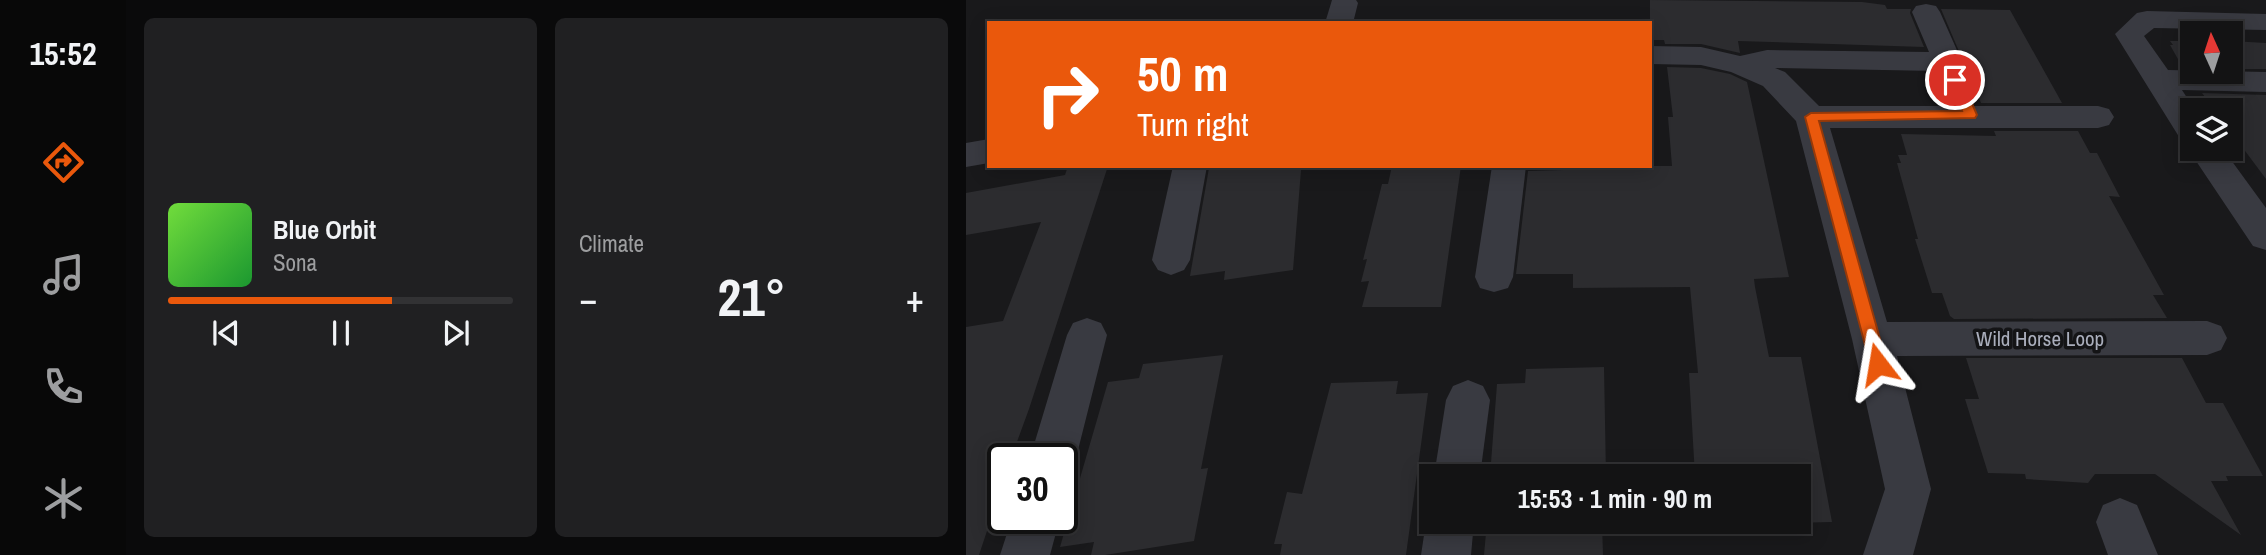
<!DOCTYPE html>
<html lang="en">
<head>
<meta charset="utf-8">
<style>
	body { margin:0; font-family:"Archivo Narrow",sans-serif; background:#202022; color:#f1f3f6; height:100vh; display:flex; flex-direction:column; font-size:26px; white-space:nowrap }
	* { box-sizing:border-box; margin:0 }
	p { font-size:23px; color:#9d9ea0 }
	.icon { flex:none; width:38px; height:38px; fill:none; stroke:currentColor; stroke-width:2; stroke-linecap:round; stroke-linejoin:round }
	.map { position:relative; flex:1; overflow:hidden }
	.side { display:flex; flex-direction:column; gap:18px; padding:18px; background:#0a0a0b; width:840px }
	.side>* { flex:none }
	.banner { position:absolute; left:21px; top:21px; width:665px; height:147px; border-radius:0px; box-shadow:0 4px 18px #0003,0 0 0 2px #323234; background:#ea580c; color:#fff; overflow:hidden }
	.needle { width:46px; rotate:357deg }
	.buttons { position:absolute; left:1214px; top:21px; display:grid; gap:14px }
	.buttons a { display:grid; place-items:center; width:63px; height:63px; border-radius:0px; background:#131314; box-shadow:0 4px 18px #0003,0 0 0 2px #323234; font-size:35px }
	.speed { position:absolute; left:21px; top:443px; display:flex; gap:14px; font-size:35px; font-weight:700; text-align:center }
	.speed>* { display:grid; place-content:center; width:91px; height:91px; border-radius:50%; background:#131314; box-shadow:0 4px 18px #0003,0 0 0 2px #323234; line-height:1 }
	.speed .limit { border:4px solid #111; border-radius:10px; background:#fff; color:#111 }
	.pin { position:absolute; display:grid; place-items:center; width:60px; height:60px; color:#fff; margin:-30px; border:4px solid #fff; border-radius:50%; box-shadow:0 2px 7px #0007 }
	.me { position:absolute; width:77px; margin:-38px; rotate:346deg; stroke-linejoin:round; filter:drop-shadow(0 0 5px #0008) }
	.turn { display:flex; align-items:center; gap:24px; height:147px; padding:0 35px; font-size:32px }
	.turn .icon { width:91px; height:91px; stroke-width:2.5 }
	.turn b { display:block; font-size:49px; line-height:60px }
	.big { font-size:52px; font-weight:800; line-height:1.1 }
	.side .tile { flex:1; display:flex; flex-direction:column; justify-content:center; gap:10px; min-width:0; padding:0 24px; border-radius:10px; background:#202022 }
	.song { display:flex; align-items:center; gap:21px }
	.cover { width:84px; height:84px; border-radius:10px; background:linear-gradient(135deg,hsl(100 70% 55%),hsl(130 70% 35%)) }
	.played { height:7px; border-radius:4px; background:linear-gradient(90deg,#ea580c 65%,#323234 65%) }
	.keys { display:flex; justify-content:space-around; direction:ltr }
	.heat { display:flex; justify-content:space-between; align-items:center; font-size:38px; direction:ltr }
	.side .tiles { flex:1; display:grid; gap:18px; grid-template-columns:repeat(2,1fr) }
	.trip { position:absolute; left:453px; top:464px; width:392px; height:70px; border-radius:0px; background:#131314; box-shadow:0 4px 18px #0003,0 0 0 2px #323234; font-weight:800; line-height:70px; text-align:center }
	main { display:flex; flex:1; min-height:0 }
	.menu { display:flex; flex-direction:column; width:126px; justify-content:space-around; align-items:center; background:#080808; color:#9d9ea0 }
	.menu .icon { width:49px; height:49px }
	.menu .current { color:#ea580c }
	.menu b { font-size:32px; color:#f1f3f6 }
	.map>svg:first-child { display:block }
	.building { fill:#2c2c2f }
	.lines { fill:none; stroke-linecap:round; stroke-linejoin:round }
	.minor { fill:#393a41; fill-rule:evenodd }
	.route { fill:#ea580c; stroke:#983908; stroke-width:2 }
	.labels { text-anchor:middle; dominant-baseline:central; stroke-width:7; stroke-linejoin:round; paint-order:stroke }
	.street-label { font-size:21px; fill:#aaaebc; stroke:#141416 }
</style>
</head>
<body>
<main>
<nav class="menu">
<b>15:52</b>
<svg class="icon current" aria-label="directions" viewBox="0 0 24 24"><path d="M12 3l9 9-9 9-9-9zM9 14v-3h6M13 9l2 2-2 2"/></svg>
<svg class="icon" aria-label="music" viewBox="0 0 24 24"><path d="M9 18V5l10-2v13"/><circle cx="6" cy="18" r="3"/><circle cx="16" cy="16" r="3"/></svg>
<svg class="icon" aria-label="phone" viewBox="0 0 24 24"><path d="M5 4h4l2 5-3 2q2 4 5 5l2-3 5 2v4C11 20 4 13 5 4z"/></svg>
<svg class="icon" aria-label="climate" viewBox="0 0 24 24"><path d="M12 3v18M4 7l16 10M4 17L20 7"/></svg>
</nav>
<section class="side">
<div class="tiles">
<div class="tile">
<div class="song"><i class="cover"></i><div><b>Blue Orbit</b><p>Sona</p></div></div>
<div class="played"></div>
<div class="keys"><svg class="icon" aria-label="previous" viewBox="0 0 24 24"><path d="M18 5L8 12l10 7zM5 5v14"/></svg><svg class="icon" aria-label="pause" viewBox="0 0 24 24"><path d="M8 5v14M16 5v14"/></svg><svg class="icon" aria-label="next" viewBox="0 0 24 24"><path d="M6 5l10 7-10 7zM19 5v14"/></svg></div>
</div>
<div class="tile"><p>Climate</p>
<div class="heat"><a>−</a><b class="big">21°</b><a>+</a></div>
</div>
</div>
</section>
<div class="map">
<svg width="1300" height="555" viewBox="0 0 1300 555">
	<rect width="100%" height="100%" fill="#19191b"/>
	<!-- building -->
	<g class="building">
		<path d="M684 0 896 2 919 5 921 9H945L944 13 958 47 772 41 774 53 735 44H699L698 40H684Z"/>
		<path d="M975 9 1044 10 1096 103H1015Z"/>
		<path d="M1204 41H1227V68H1217L1204 45H1207Z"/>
		<path d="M1265 41 1300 43V69H1265Z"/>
		<path d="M701 67 735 68 764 74 781 82 823 277 788 279 789 287 803 357H835L866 522 824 523 825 532H741L740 522H833V476H729L723 373H732L724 287 607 288V274H550L562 171 597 170V166H706L702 117H707Z"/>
		<path d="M1236 93 1300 95V179L1265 132V110H1249Z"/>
		<path d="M1028 131H1112L1124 153H1131L1154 197 1143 196 1198 295H1187L1201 318 988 319 984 316 976 293H966L949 239H952L931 163H935L932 155H941L935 134 1030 136Z"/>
		<path d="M102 166H142L63 409 45 458H37V483L13 555H0V327L37 321 75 222 0 235V193L99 175Z"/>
		<path d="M260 166H333L332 170H335L327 270 258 280 259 271 224 276 243 168Z"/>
		<path d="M426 166H495L475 307H396L403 281 395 282 401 259 397 260 416 184H422Z"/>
		<path d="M257 355 235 469 242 468 228 541 139 555H125L128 542 94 547 142 382 173 378 177 364Z"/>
		<path d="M1000 358H1216L1240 403H1257L1297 476H1260L1262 481H1245L1275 535 1189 474H1129L1122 483 1060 479 1059 474 1022 473 999 399H1013Z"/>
		<path d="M638 367 640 476H524L531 384 559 383 560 369Z"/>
		<path d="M432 381 430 394 462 393 440 555H314L316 544H308L321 492 336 494 365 383Z"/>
		<path d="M521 522H641L636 523 637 555H518Z"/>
	</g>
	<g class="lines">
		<!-- minor -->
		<g class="minor">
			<path d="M366 0H390L392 3 387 23H359Z"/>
			<path d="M960 4 970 6 974 12 1006 84 1002 91 991 94 980 91 970 71 809 68 819 72 853 106H1132L1143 109 1148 117 1143 125 1132 128H864L921 322 1241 321 1255 326 1261 338 1255 350 1241 355 931 356 965 489 947 555H897L919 489 886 339 830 121 797 86 765 72 735 65 684 64V46L735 47 774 56 801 50 963 52 946 12 950 6Z"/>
			<path d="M1181 11 1300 14V30L1188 28 1178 36 1202 70 1300 72V92L1216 90 1229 110H1227V149H1257L1300 208V250L1287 246 1222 149 1226 143 1215 140 1149 34 1171 13Z"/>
			<path d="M23 139V163L0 167V143Z"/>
			<path d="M207 166H241L224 260 218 270 205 275 192 270 186 260Z"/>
			<path d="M526 166H560L547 277 542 288 528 292 514 288 509 277Z"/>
			<path d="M121 318 135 323 141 335 110 458 103 473 96 476V458H64L101 335 107 323Z"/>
			<path d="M502 380 517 386 524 400 514 476H468L480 400 487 386Z"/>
			<path d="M1154 498 1171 505 1192 555H1142L1130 522 1137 505Z"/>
			<path d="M466 508V522H508L505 555H455L460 522Z"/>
			<path d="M46 518H94L84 555H34Z"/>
		</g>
	</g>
	<!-- route -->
	<path class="route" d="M989 76 996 80 1011 115 1009 118 853 121 921 364 918 369 912 371 906 369 904 364 839 117 845 113 996 111 983 80Z"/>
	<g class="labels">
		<!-- street labels -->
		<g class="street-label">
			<text x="1074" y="338">Wild Horse Loop</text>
		</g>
	</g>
</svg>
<div class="buttons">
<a><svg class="needle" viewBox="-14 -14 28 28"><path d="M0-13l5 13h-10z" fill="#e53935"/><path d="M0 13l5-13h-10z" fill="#9d9ea0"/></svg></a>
<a><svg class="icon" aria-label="layers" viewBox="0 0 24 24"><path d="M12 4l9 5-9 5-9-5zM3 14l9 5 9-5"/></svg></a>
</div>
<div class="speed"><div class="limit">30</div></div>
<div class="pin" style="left:989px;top:80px;background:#d93025"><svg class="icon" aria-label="arrive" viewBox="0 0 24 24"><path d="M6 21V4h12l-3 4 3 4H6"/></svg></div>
<svg class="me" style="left:912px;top:364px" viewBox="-20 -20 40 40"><path d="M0-17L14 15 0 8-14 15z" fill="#ea580c" stroke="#fff" stroke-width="4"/></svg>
<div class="trip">15:53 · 1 min · 90 m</div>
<div class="banner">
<div class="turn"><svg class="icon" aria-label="right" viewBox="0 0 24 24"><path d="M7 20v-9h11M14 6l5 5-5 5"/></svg><div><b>50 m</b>Turn right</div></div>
</div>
</div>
</main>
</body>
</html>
